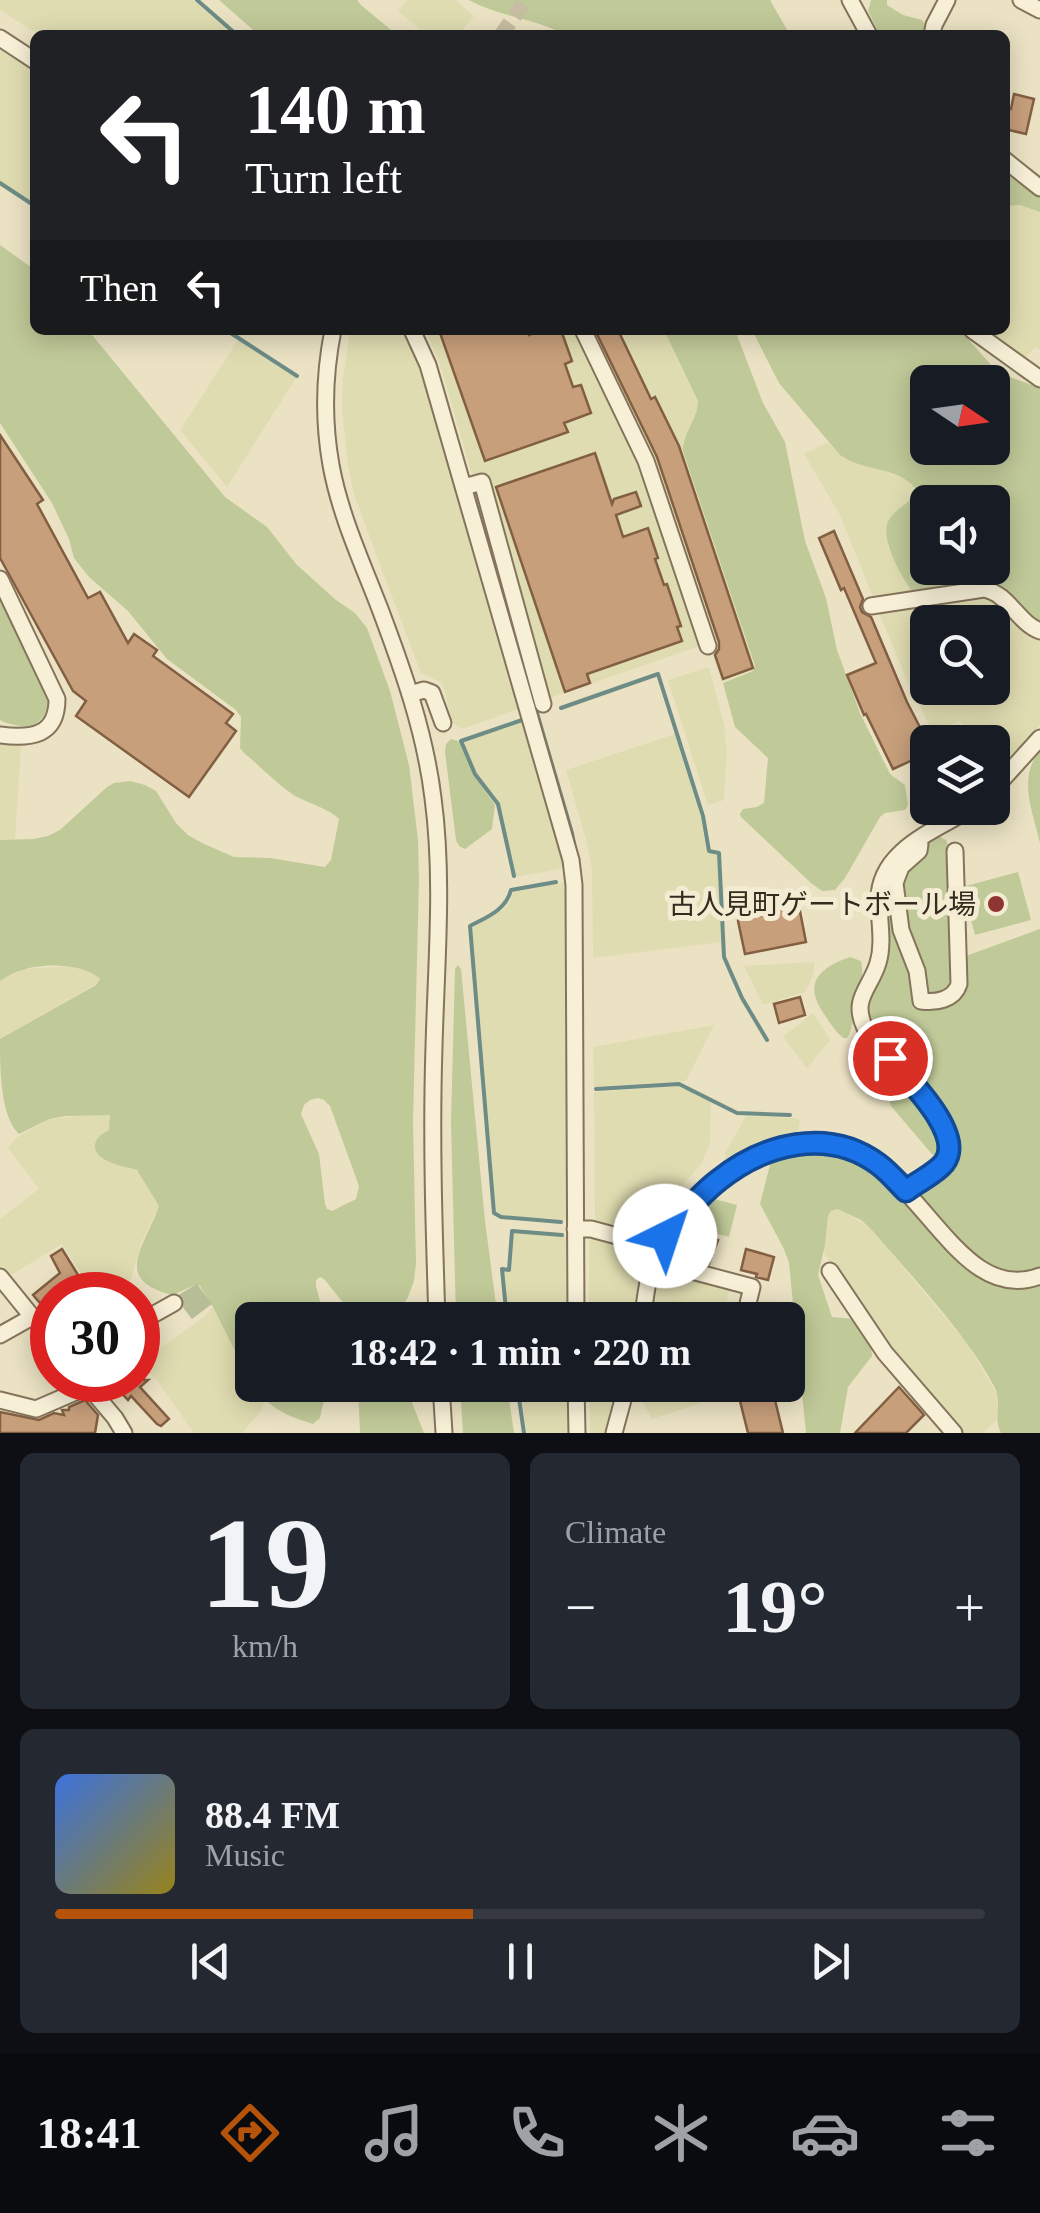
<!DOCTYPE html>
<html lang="en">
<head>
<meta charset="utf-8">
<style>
	body { margin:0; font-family:"Times New Roman","Noto Sans JP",serif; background:#242831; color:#f1f3f6; height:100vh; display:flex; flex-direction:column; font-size:38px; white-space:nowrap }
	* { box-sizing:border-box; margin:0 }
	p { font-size:32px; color:#9ea1a6 }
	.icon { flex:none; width:55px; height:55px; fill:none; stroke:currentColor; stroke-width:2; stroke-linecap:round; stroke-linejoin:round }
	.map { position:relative; height:1433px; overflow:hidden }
	.panel { display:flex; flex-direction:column; gap:20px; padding:20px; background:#0d0f14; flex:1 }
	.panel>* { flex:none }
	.guide { position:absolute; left:30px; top:30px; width:980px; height:305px; border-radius:15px; box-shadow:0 5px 25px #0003; background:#202124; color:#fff; overflow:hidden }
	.needle { width:65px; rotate:103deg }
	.controls { position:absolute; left:910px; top:365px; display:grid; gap:20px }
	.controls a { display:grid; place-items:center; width:100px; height:100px; border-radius:15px; background:#171b24; box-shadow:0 5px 25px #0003; font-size:50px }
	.speed { position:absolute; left:30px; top:1272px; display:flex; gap:20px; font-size:50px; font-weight:700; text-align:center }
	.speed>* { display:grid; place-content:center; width:130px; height:130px; border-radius:50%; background:#171b24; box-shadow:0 5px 25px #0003; line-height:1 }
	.speed .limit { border:15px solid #d22; background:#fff; color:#111 }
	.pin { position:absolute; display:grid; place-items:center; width:85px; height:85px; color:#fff; margin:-42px; border:5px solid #fff; border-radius:50%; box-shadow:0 2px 10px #0007 }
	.me { position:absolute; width:110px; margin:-55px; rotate:41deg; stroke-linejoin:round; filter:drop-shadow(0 0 8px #0008) }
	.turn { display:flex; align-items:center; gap:35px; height:210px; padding:0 50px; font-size:45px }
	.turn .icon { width:130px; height:130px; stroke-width:2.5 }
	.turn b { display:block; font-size:70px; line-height:85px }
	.then { display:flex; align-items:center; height:95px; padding:0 50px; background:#0003; gap:20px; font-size:38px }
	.big { font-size:75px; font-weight:600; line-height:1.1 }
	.panel .tile { flex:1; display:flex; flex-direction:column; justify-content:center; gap:15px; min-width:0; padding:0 35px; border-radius:15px; background:#242831 }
	.panel .dial { align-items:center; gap:0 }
	.dial b { font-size:130px; line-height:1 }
	.song { display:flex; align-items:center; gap:30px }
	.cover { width:120px; height:120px; border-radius:15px; background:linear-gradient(135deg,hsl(220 70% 55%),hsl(50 70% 35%)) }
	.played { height:10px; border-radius:5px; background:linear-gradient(90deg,#b45309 45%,#363941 45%) }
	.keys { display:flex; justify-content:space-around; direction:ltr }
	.heat { display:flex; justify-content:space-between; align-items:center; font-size:55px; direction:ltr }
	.panel .tiles { flex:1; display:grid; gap:20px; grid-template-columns:1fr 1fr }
	.tile:last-child { grid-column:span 2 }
	.trip { position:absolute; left:235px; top:1302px; width:570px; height:100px; border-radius:15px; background:#171b24; box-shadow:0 5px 25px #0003; font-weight:600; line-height:100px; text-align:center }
	.tab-bar { display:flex; height:160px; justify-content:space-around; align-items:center; background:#090b0e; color:#9ea1a6 }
	.tab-bar .icon { width:70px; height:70px }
	.tab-bar .active { color:#b45309 }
	.tab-bar b { font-size:45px; color:#f1f3f6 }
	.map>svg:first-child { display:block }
	.farmland { fill:#e0dcb1; fill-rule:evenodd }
	.green { fill:#c0c998; fill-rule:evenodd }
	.cemetery { fill:#b7be97 }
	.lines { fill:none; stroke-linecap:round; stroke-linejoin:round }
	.stream { stroke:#6d8c86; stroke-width:4 }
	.building { fill:#c79f7b; stroke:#825f42; stroke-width:2.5 }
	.minor-tunnel { stroke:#c7bda2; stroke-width:15; stroke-dasharray:15 8; stroke-linecap:butt }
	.minor-casing { stroke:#84745b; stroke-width:19 }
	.minor { stroke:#f7efd6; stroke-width:15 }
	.route-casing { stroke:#114b97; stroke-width:25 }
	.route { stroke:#1a73e8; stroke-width:18 }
	.poi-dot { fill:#90342f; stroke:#f3ecd2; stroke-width:4 }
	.labels { text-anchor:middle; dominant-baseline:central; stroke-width:10; stroke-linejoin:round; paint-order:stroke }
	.poi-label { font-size:28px; fill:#352b1e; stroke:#f3ecd2; text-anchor:end }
</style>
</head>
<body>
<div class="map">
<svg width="1040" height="1433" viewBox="0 0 1040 1433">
	<rect width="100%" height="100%" fill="#ebe2c3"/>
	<!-- farmland -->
	<g class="farmland">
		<path d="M0 0H193L234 35H39L0 10Z"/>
		<path d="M407 0H455L474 16 458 35H427L398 11Z"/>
		<path d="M0 44 35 67V203L0 181Z"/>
		<path d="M1020 205 1040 212V350L1035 347 1024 360 983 330H1005V206Z"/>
		<path d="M350 330H404L417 353 520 704 518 709 462 729 453 723 442 683 421 673 377 557 354 494 348 466 342 408 343 379Z"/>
		<path d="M425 330H664L698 401V410L684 441 755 669 722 682 708 643 538 702 439 361Z"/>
		<path d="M238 340 296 378 227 487 180 430Z"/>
		<path d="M828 442 844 459 905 478 913 484 915 488 913 499 888 520V547L913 596 882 600 873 597 840 515 804 454Z"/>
		<path d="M984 594 1040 635V725L993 775 992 742H983L984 741 959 721 933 733 907 680 879 613 881 609ZM928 622H992V688H928Z"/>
		<path d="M709 667 724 724 727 751 724 800 708 805 668 680Z"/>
		<path d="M525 720 565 861 564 866 560 869 515 877 499 803 476 773 463 742Z"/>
		<path d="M675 734 701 817 707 852 717 855 721 942 593 958 592 870 587 843 566 770Z"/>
		<path d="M0 741 21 744 15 840H0Z"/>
		<path d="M566 882 568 884 569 1220 502 1215 496 1211 472 928 503 910 510 902 513 892Z"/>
		<path d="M815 962 812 978 805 992 763 1005 744 966Z"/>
		<path d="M73 966 81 967 98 976 99 982 0 1039V981L23 969Z"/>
		<path d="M813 1013 830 1040 807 1068 783 1037Z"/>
		<path d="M714 1025 686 1081 594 1087 593 1047Z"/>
		<path d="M679 1086 711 1102 710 1142 702 1163 640 1232 595 1220 594 1092Z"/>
		<path d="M107 1113 111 1118V1127L109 1131 101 1134 131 1167 141 1175 159 1206 142 1241 126 1295H94L62 1244 8 1277 0 1267V1219L39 1189 8 1148 16 1138 49 1119Z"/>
		<path d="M746 1116 794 1118 800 1120 798 1133 797 1136 779 1140 728 1161 725 1158V1153Z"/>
		<path d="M838 1209 843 1210 871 1229 968 1345 997 1394V1420L982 1433H961L889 1350 824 1253 828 1216 831 1211Z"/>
		<path d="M514 1233 569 1237V1320H509L504 1272H511Z"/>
		<path d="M593 1238 645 1253 632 1320H589V1241Z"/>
		<path d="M659 1269 730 1287 723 1320H649Z"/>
		<path d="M213 1307 249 1380 264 1399 261 1411 242 1433H194L156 1379 139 1363 203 1318Z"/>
		<path d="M519 1385H570L571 1433H527Z"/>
		<path d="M590 1385H617L604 1433H590Z"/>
		<path d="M634 1385H695L700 1403 652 1419Z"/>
	</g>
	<!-- green -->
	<g class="green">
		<path d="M219 0H357L361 5 397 35H259Z"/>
		<path d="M469 0H770L790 35H566C534 18 500 17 469 0Z"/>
		<path d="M871 0H887V5L903 15 922 20 926 26 927 35H880L868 11Z"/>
		<path d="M1005 166 1040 193V212L1020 205 1005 206Z"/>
		<path d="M0 245 35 270V330H88L225 497 267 527 297 565 336 600 355 613 367 628 390 691 409 765 418 840 419 879 413 1121 416 1264 414 1281 408 1297 395 1320H352L345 1305 324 1279 320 1277 316 1280V1286L325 1320H252V1385L213 1307 200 1286 195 1285 173 1295C110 1280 146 1245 159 1206L137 1170C128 1167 118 1166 110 1162 90 1154 90 1139 109 1130L110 1115 65 1116 49 1119 19 1134C0 1116 0 1068 0 1039L96 985 100 979C83 963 44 963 22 970 14 972 7 977 0 981V840L34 839 48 836 60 830 107 787 114 783 130 781 145 785 156 791 176 823 188 835 202 843 234 857 270 858 325 867 331 860 339 819C330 809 308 803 295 796 277 784 261 767 244 753L240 748 241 717 236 710 167 659 128 611 89 577 74 558 69 539 52 503 0 423ZM318 1098 324 1100 330 1106 359 1186 356 1199 332 1211 327 1209 325 1204 319 1154 301 1114 304 1105 310 1100Z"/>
		<path d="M664 330H735L763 403 785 442 805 541 826 598 837 650 860 713 890 774 905 785 908 805 905 810 885 813 880 817 845 878 835 890 822 891 811 883 741 817 740 814 743 809 757 807 764 803 768 758 735 727 723 683 753 671 755 666 683 451C683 433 698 419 698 401Z"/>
		<path d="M752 330H960L992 366 1010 377 1040 388V626L1003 592 913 593C902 577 877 536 890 518 899 505 912 505 915 488 899 467 861 471 840 455L779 383ZM928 382H992V448H928ZM928 502H992V568H928Z"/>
		<path d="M0 595 47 688C52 724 30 734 0 720Z"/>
		<path d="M451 739 458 741 462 746 474 775 495 805 492 829 465 849 459 846 456 840 445 752 446 744Z"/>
		<path d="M1040 751V843C1033 812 1017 777 1040 751Z"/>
		<path d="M938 836 946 840 951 852 966 956 1040 929V1268C989 1289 953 1234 924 1201L921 1194 922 1187 955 1154 869 1025 866 1000 887 892 934 837Z"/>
		<path d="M1018 872 1031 920 975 935 962 887Z"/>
		<path d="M850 957 861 961C865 977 859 989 855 1004 852 1016 854 1027 847 1038H843C834 1030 829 1021 822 1011 803 981 822 967 850 957Z"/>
		<path d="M458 965 461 969 485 1221 498 1320H456L451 1122 455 969Z"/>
		<path d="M900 1085 908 1086 942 1135 941 1156 936 1157 931 1153 891 1106C887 1097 893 1090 900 1085Z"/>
		<path d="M804 1150C828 1150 849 1155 870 1168 882 1175 890 1185 899 1195 936 1237 975 1303 1040 1284V1433H1001C993 1419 1002 1402 995 1388 967 1334 911 1276 871 1229L861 1220 838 1209 831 1211 828 1216 825 1245 818 1275 832 1317 854 1319 871 1343 872 1356 848 1387 840 1433H806L789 1263 784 1249 760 1204 771 1161 784 1154Z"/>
		<path d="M711 1198 737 1205 729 1237 686 1226Z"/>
		<path d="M253 1385H327L320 1418 313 1424C284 1415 271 1409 253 1385Z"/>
		<path d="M358 1385H405L424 1433H360Z"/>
		<path d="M460 1385H507L514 1433H463Z"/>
	</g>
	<!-- cemetery -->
	<path class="cemetery" d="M197 1284 212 1304 192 1319 175 1297Z"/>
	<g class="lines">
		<!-- stream -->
		<g class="stream">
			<path d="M197 0 237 35"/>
			<path d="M0 183 35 206"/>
			<path d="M226 330 297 376"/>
			<path d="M420 330 434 361"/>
			<path d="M472 490 572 833 580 875"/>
			<path d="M561 708 658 674 703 816 709 851 719 853 724 957 742 998 767 1040"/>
			<path d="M514 876 498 804 475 774 461 741 525 719"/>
			<path d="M556 882 511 890C506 910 487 917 470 926L494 1213 501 1217 561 1222"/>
			<path d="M596 1089 679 1084 737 1113 790 1115"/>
			<path d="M507 1320 502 1269 509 1270 512 1231 562 1235"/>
			<path d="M517 1385 524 1433"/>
		</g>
	</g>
	<!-- building -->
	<g class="building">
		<path d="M1014 94 1034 99 1026 134 1005 129 1007 108 1011 109Z"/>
		<path d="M439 330H528L529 335 542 330H561L572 361 565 364 573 387 581 385 591 413 564 423 568 432 485 461Z"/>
		<path d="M595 330H618L651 399 655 397 679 446 753 668 723 679 715 655 719 649V642L657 457Z"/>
		<path d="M0 435 43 500 37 504 88 598 100 592 128 643 134 634 157 650 153 656 233 714 226 723 236 731 189 797 76 716 86 701 73 691 0 558Z"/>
		<path d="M595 453 612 504 614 499 636 492 641 506 616 515 623 537 648 528 658 558 655 559 664 585 667 584 681 626 677 627 682 641 587 674 590 683 565 692 496 487Z"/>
		<path d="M834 531 863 599 860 607 862 612 871 617 907 702 928 743V753L893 769 866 714 864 715 847 675 876 663 844 588 841 590 819 538Z"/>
		<path d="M796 891 806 942 745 954 738 921 740 903Z"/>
		<path d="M800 997 805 1015 779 1023 774 1004Z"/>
		<path d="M689 1229 718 1240 709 1264 680 1256Z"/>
		<path d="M62 1249 83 1283 66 1295H52V1305L46 1310 33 1295 60 1273 51 1256Z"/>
		<path d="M746 1249 774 1257 768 1280 756 1277 757 1274 741 1270Z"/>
		<path d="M125 1380H148L140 1387 169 1419 161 1426 157 1424 131 1396 128 1400 117 1388Z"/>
		<path d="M899 1387 924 1415 906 1433H855Z"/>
		<path d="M759 1388 773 1392 783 1433H748L738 1393Z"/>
		<path d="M85 1400 98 1415 95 1433H0V1412L39 1420 54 1413 64 1415 62 1410H69V1407Z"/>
	</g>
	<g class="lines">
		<!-- minor-tunnel -->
		<path class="minor-tunnel" d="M501 35 526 0"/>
		<defs>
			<g id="minor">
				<path d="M850 0 869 35"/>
				<path d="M1021 0 1040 10"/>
				<path d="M932 35 934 25 947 0"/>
				<path d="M0 38 35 61"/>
				<path d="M1005 160 1040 188"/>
				<path d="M333 330C324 375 323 420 331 465 340 515 362 562 380 609 403 670 425 732 433 798 444 880 436 965 434 1047 431 1138 434 1229 437 1320"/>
				<path d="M412 330 428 365 571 860 574 885 576 1320"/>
				<path d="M583 330 646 461 708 646"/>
				<path d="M972 330 1040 379"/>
				<path d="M464 487 482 482 543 704"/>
				<path d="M0 579 57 699C57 736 31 739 0 735"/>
				<path d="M871 606 984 589C1009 594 1017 622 1040 631"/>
				<path d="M410 694 424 690 432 693 443 723"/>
				<path d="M992 791 1040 738"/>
				<path d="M920 844 919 851 901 867 895 883 901 930 917 971 921 1001C936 1003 954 1000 959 984L955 851"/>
				<path d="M906 1191C919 1180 941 1172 948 1156 960 1128 884 1051 865 1028 851 999 870 989 878 963 884 943 879 922 879 901 878 850 935 831 972 808"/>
				<path d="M575 1229H591L658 1247"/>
				<path d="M654 1261 752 1287 744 1320"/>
				<path d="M830 1271 885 1353 954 1433"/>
				<path d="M0 1277 34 1319 52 1337"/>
				<path d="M138 1319 149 1317 174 1303"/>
				<path d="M642 1320C646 1297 648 1267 659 1246 670 1224 706 1189 727 1174 903 1050 930 1318 1040 1276"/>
				<path d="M0 1335 32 1317"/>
				<path d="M83 1380 115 1418 124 1433"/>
				<path d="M441 1385 444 1433"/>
				<path d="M576 1385 577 1433"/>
				<path d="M0 1400 36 1409 87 1387"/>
				<path d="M614 1433 627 1385"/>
			</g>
		</defs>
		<!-- minor casing -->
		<use href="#minor" class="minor-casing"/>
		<!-- minor -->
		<use href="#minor" class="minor"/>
	</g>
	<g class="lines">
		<defs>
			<path id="route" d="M665 1236C682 1217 698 1196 719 1180 764 1144 828 1127 878 1164 889 1172 897 1182 906 1191 918 1181 934 1175 944 1163 966 1135 908 1079 890 1058"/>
		</defs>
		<!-- route casing -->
		<use href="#route" class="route-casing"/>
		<!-- route -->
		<use href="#route" class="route"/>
	</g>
	<!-- markers -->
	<circle class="poi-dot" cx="996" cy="904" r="10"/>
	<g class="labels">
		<!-- poi labels -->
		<g class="poi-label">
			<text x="976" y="904">古人見町ゲートボール場</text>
		</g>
	</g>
</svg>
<div class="controls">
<a><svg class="needle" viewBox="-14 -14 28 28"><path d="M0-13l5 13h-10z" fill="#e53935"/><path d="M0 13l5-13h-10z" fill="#9ea1a6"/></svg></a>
<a><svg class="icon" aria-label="sound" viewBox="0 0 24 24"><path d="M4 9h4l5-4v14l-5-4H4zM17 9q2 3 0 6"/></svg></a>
<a><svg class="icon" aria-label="search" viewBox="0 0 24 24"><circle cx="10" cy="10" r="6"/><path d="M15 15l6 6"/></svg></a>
<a><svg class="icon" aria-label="layers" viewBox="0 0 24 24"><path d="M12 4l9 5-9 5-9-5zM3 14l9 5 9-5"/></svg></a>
</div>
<div class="speed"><div class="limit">30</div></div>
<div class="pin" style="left:890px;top:1058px;background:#d93025"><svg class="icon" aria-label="arrive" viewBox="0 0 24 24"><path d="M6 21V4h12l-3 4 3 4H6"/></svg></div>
<svg class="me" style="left:665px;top:1236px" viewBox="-20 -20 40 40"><circle r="19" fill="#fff"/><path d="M0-13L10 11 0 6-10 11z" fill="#1a73e8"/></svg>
<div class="trip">18:42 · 1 min · 220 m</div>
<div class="guide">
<div class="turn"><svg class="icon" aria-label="left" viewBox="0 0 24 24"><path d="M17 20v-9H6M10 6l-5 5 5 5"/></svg><div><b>140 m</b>Turn left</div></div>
<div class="then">Then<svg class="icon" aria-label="left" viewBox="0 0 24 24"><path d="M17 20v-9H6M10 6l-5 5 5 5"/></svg></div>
</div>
</div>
<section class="panel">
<div class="tiles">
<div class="tile dial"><b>19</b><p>km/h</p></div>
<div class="tile"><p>Climate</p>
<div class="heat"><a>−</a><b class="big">19°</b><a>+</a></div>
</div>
<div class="tile">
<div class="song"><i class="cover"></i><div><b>88.4 FM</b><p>Music</p></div></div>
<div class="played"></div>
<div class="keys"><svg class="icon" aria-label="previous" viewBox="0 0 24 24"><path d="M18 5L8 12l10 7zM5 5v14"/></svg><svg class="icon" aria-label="pause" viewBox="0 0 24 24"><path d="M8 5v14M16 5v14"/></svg><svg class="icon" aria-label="next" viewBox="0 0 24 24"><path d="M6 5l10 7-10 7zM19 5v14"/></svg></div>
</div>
</div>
</section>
<nav class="tab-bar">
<b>18:41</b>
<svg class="icon active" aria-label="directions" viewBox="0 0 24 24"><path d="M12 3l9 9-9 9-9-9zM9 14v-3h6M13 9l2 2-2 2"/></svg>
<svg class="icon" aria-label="music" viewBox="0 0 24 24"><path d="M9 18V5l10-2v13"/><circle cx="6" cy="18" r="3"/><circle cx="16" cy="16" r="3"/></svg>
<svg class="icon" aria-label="phone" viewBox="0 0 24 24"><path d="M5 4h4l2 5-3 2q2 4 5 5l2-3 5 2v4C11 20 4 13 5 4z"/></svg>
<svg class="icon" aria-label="climate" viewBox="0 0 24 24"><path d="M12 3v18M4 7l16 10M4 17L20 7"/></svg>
<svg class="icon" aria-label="car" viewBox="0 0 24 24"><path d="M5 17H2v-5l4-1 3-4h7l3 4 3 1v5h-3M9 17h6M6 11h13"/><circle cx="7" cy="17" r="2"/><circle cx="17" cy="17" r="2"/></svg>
<svg class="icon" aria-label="filters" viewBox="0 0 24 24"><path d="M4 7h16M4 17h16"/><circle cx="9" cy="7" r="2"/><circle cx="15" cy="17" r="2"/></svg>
</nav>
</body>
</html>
